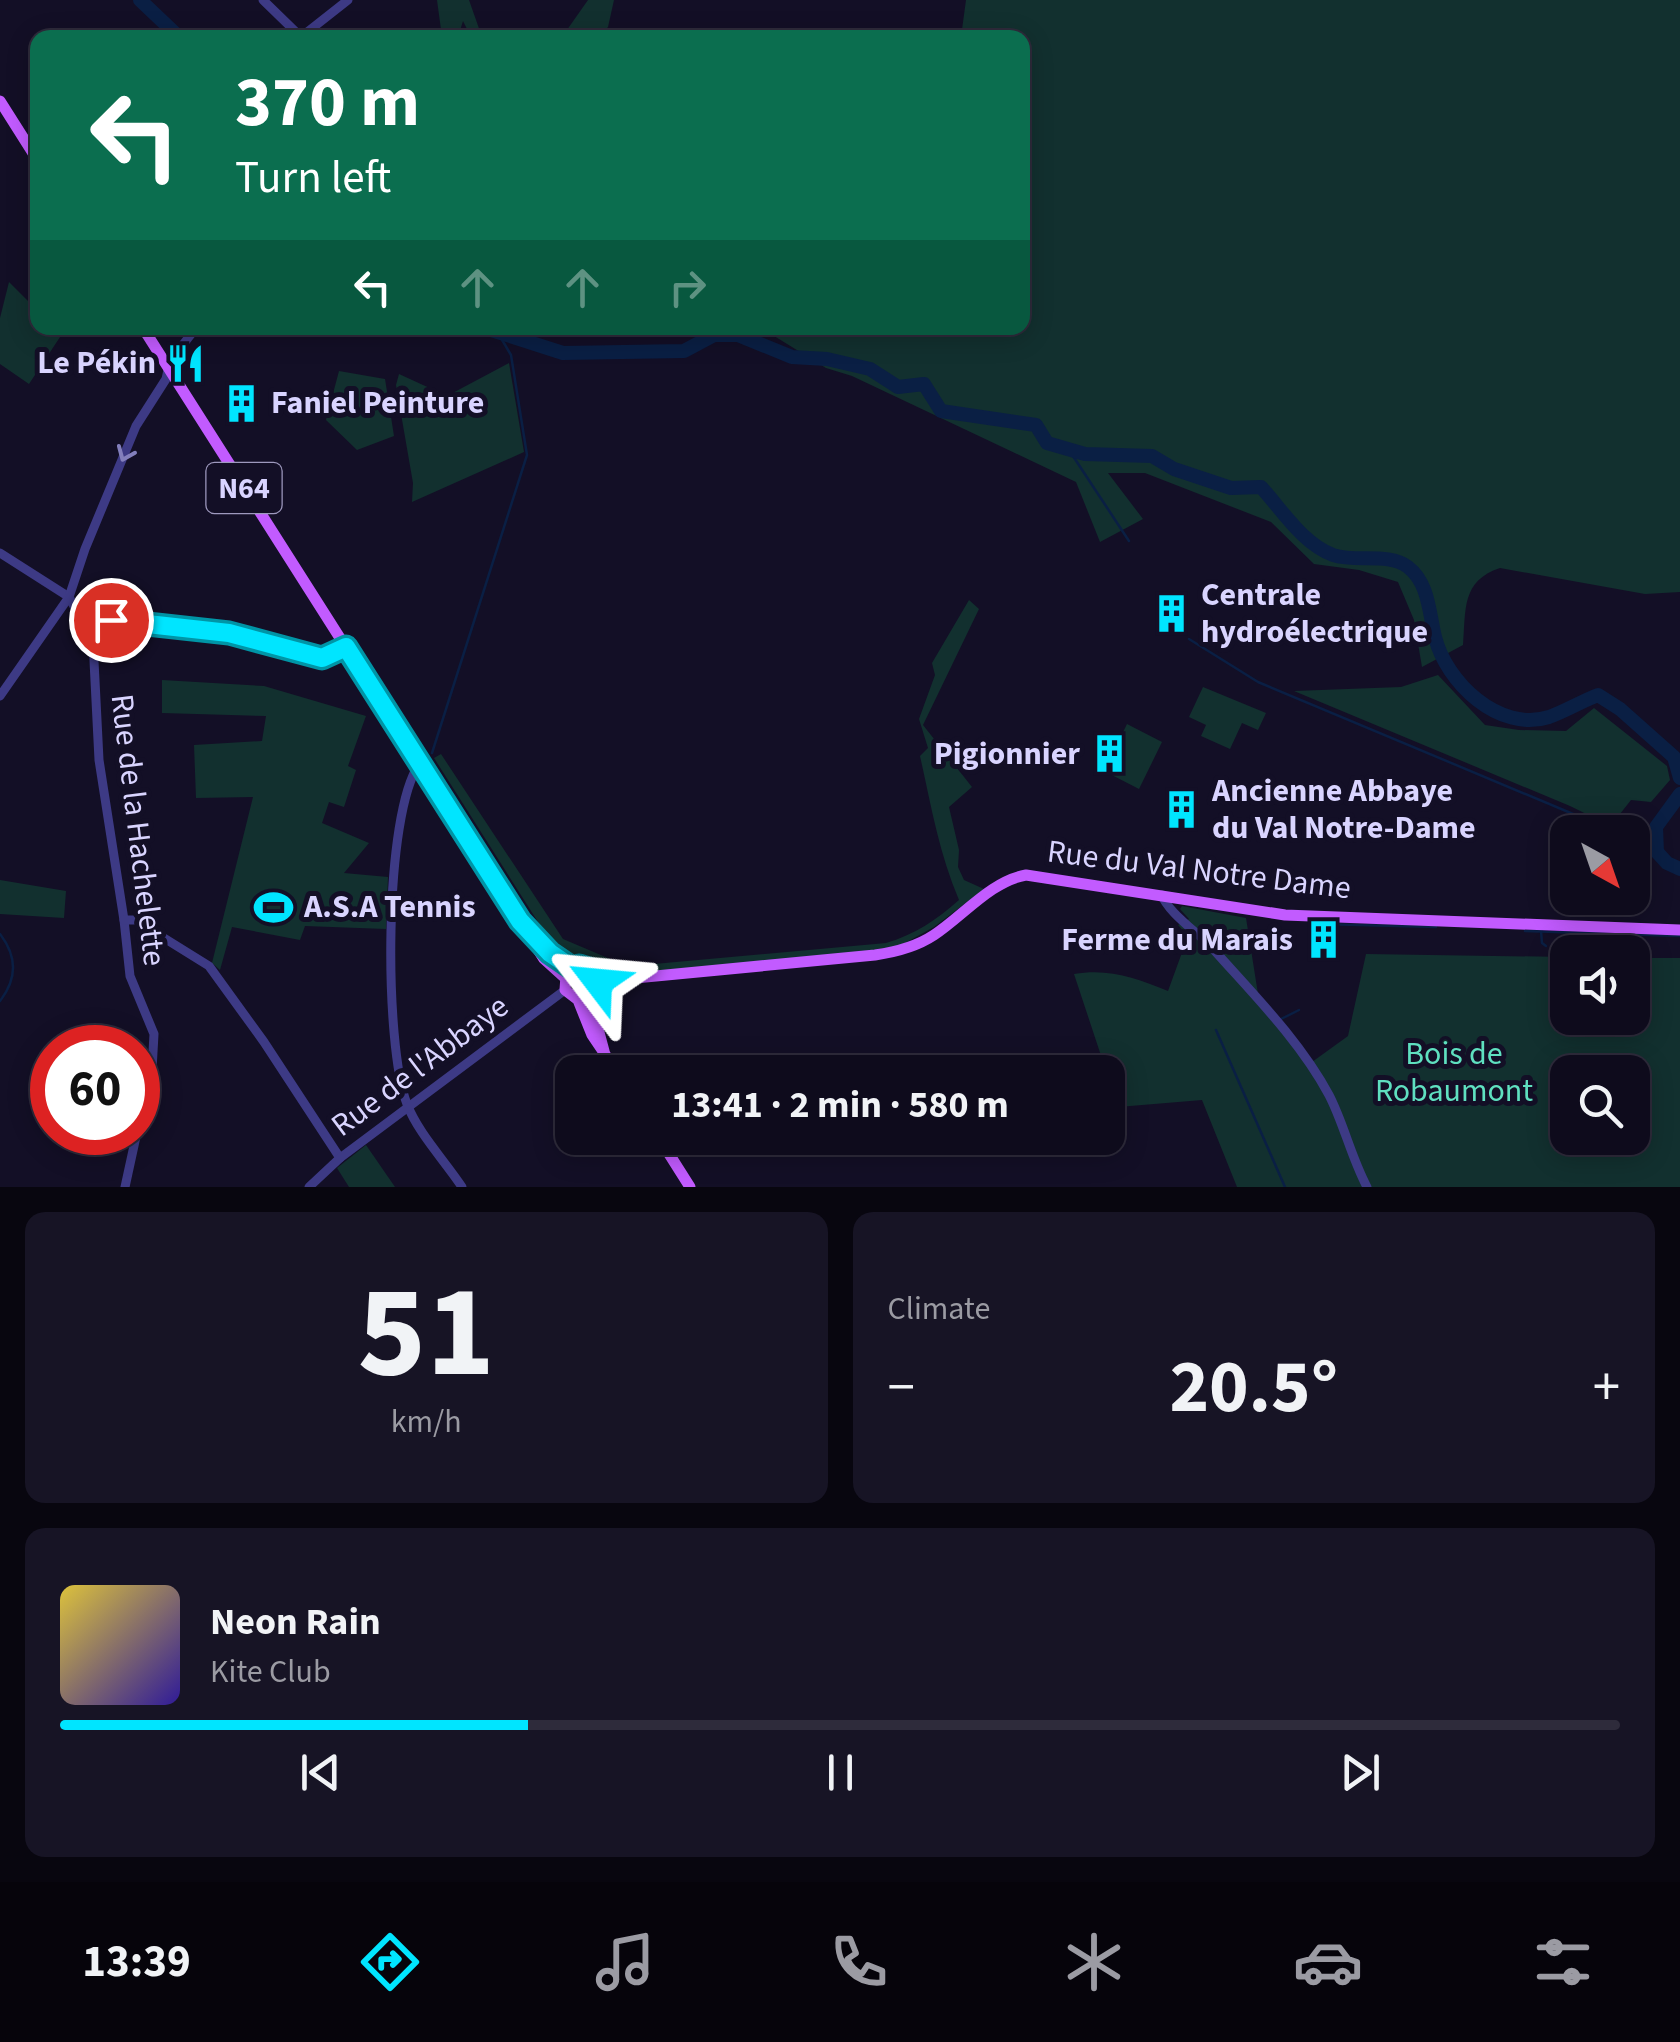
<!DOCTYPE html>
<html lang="en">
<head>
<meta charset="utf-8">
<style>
	body { margin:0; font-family:"Source Sans 3",sans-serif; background:#171425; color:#f1f3f6; height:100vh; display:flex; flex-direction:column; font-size:38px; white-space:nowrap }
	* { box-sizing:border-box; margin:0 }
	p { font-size:32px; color:#9b9ba3 }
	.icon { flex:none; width:55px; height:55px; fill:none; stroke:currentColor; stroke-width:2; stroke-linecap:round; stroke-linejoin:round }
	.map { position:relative; height:1187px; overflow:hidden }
	.details { display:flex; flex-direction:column; gap:25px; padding:25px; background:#08060f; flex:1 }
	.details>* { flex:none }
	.top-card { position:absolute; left:30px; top:30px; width:1000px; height:305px; border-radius:20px; box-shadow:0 5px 25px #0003,0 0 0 2px #2e2b3b; background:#0b6e4f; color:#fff; overflow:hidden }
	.needle { width:65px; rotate:140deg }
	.buttons { position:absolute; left:1550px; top:815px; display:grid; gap:20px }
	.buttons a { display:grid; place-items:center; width:100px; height:100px; border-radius:20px; background:#0e0b1c; box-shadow:0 5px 25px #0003,0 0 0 2px #2e2b3b; font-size:50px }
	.speed { position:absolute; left:30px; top:1025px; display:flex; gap:20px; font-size:50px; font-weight:700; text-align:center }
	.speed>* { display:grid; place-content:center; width:130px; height:130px; border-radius:50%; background:#0e0b1c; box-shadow:0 5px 25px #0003,0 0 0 2px #2e2b3b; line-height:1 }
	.speed .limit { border:15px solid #d22; background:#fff; color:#111 }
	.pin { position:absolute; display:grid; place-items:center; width:85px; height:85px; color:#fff; margin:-42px; border:5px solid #fff; border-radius:50%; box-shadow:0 2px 10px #0007 }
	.me { position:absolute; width:110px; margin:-55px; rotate:299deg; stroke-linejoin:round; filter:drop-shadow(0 0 8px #0008) }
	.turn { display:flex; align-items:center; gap:35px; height:210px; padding:0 40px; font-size:45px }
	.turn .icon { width:130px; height:130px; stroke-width:2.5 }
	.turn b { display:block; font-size:70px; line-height:85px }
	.lanes { display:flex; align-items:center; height:95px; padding:0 40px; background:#0003; justify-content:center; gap:50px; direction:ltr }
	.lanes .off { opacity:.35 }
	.big { font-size:75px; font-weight:700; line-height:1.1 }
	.details .card { flex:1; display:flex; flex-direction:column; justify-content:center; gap:15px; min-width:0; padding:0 35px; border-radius:20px; background:#171425 }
	.details .dial { align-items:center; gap:0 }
	.dial b { font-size:130px; line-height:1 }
	.song { display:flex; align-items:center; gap:30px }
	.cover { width:120px; height:120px; border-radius:15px; background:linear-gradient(135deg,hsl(50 70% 55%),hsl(250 70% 35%)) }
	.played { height:10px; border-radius:5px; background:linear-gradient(90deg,#00e5ff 30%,#2e2b3b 30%) }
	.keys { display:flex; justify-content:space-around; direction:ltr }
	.heat { display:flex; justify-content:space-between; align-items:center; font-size:55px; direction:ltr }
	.details .tiles { flex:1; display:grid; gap:25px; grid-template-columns:1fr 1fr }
	.card:last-child { grid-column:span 2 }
	.trip { position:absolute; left:555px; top:1055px; width:570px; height:100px; border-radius:20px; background:#0e0b1c; box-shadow:0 5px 25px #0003,0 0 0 2px #2e2b3b; font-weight:700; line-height:100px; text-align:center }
	.tabs { display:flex; height:160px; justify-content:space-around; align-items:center; background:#06040b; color:#9b9ba3 }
	.tabs .icon { width:70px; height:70px }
	.tabs .selected { color:#00e5ff }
	.tabs b { font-size:45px; color:#f1f3f6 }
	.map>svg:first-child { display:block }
	.green { fill:#12302f; fill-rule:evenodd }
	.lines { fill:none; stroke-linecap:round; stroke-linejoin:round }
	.stream { stroke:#0a1f44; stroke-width:2.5 }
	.river { stroke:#0a1f44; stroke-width:14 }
	.minor { stroke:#3d3a85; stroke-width:9 }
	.major { stroke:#c25bff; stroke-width:11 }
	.oneway { stroke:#837fbc }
	.route-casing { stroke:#0095a6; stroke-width:25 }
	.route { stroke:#00e5ff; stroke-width:18 }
	.labels { text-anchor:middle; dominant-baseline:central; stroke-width:10; stroke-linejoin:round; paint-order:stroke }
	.shield { fill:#130f26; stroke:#9e99be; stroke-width:2.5 }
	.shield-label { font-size:30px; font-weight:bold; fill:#d9d4ff }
	.poi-label { font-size:32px; font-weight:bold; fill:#d9d4ff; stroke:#130f26; text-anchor:start }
	.street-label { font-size:32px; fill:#d9d4ff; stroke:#130f26 }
	.park-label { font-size:32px; fill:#5fe0c0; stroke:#130f26 }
</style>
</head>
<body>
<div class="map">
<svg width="1680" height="1187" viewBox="0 0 1680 1187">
	<rect width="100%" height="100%" fill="#130f26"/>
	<!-- green -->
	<g class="green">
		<path d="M437 0H469L482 37H471L463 21 458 37H442Z"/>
		<path d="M588 0H614L608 27 599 37H562Z"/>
		<path d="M966 0H1680V592L1645 594 1500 568C1461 581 1466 610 1463 645L1422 667 1414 620 1398 582 1359 570 1314 564 1271 522 1145 473H1108L1143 519 1100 542 1076 482 852 376 826 368 761 328H1022V38L961 37Z"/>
		<path d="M9 282 37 310 38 328H55L62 334 29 384 0 364V318Z"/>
		<path d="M509 363 524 452 412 502 413 483 396 385 399 374 447 396Z"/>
		<path d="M339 371 385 379 394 436 357 450 326 420Z"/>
		<path d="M969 600 979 609 923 725 972 787 949 807 959 850 958 867 964 880 984 889 934 927 896 948 617 975 614 970 604 969 592 959 564 954 545 933 434 758 441 754 563 939 622 964 632 966 886 943C916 934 936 920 959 900 939 853 931 805 920 756L928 748 919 719 935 675 932 663Z"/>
		<path d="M1438 675 1485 725 1519 730 1566 731 1594 708 1667 766 1670 780 1651 802 1631 800 1616 819 1623 832 1570 806 1294 691 1401 687Z"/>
		<path d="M162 680 264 686 366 716 348 766 356 770 344 807 329 802 322 823 369 843 344 873 388 877 386 929 305 926 300 940 232 927 220 970 212 963 253 797 196 798 194 745 262 741 266 716 162 713Z"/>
		<path d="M1203 687 1266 713 1258 730 1242 723 1230 749 1201 736 1206 725 1189 717Z"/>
		<path d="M1127 724 1162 742 1139 789 1104 771Z"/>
		<path d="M0 880 66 891 64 918 0 914Z"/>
		<path d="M1182 906 1246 918 1258 994 1312 1062 1348 1036 1366 954 1567 957 1568 1018H1632L1633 958H1680V1187H1237L1202 1100 1118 1107 1074 974C1109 968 1136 978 1168 991L1188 936 1178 925 1189 919 1180 909ZM1568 1072H1632V1138H1568Z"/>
		<path d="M366 1145 395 1187H349L337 1168Z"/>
	</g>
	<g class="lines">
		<!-- stream -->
		<g class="stream">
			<path d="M1069 450 1129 541"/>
			<path d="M1189 639 1258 682 1616 832"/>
			<path d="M432 753 527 455 511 355 498 333"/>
			<path d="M1632 840 1657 852"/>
			<path d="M1320 924 1436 927"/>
			<path d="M1525 931 1680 936"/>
			<path d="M1541 931 1542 943 1546 946"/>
			<path d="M0 934C17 956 18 978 0 1001"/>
			<path d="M1281 1019 1299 1010"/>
			<path d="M1216 1030 1285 1187"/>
		</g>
		<!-- river -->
		<g class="river">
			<path d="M140 0 180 38"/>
			<path d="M485 328 563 353 684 351 714 335H738L792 357 827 359 870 369 898 387 924 384 941 411 1036 425 1047 443 1085 454 1152 456 1174 469 1231 488 1261 487C1282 510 1303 544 1333 555 1356 563 1388 552 1408 567 1429 583 1429 613 1435 637 1446 682 1499 733 1549 717 1566 711 1582 701 1598 695L1620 709 1674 757 1680 778"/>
			<path d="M1680 794 1656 827 1657 852 1667 863 1680 869"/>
		</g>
		<!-- minor -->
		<g class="minor">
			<path d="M263 0 302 38"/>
			<path d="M301 37 348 0"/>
			<path d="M416 331 417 328"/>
			<path d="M0 553 69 597 93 641 99 760 124 920 130 976 154 1034 152 1070 138 1130"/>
			<path d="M85 622C164 616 247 634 323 658L346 647"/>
			<path d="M0 696 69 597 85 549 136 426 166 379 170 361 196 328"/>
			<path d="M420 763C383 812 384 1046 407 1104 418 1133 445 1161 462 1187"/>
			<path d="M1162 895C1167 912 1201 935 1214 950 1254 995 1300 1041 1329 1095 1344 1124 1351 1157 1367 1187"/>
			<path d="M124 920H135L209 966 264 1042 340 1158"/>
			<path d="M125 1187 137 1132"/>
			<path d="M309 1187 340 1158 565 990"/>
		</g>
		<!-- major -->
		<g class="major">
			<path d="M0 101 38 161"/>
			<path d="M143 328 544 959 565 978"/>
			<path d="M540 943 572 968 586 967 597 975 598 982 592 997 593 1010 604 1051"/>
			<path d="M566 975 565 990 578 1000 592 1035 617 1072"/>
			<path d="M598 989 614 980 875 955C896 952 916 947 934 935 963 916 991 881 1026 875L1285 915 1680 930"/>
			<path d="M659 1138 690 1187"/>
		</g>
	</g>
	<!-- one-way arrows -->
	<defs><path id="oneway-chevron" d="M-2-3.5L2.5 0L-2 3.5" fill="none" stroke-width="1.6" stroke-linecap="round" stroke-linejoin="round" transform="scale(2.5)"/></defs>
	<use class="oneway" href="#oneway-chevron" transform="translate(125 454) rotate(113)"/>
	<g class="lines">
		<defs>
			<path id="route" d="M111 620 229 633 322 658 346 647 520 921 550 953 572 968 579 966 592 970 598 982"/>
		</defs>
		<!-- route casing -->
		<use href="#route" class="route-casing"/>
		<!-- route -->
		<use href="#route" class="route"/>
	</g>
	<!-- icons -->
	<defs>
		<symbol id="restaurant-bare" viewBox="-9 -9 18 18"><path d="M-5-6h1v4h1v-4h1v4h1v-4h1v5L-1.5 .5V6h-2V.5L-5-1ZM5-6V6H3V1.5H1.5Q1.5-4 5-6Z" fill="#00e5ff" stroke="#130f26" stroke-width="2.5" paint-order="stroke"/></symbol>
		<symbol id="building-bare" viewBox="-9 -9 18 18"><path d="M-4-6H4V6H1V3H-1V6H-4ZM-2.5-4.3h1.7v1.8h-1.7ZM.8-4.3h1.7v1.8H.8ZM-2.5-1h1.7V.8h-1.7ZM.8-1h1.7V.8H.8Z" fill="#00e5ff" stroke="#130f26" stroke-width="2.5" paint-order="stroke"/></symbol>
		<symbol id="stadium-bare" viewBox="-9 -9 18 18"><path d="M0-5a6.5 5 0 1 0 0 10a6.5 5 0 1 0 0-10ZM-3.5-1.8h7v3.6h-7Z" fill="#00e5ff" stroke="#130f26" stroke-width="2.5" paint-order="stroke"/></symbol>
	</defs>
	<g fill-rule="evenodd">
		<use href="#restaurant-bare" x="158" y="336" width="55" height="55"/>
		<use href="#building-bare" x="214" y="376" width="55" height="55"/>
		<use href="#building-bare" x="1144" y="586" width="55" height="55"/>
		<use href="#building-bare" x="1082" y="726" width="55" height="55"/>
		<use href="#building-bare" x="1154" y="782" width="55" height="55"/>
		<use href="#stadium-bare" x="246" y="880" width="55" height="55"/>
		<use href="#building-bare" x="1296" y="912" width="55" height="55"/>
	</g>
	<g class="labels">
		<!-- shield labels -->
		<rect class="shield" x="206.5" y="463" width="75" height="50" rx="8"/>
		<g class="shield-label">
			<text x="244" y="488">N64</text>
		</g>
		<!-- poi labels -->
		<g class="poi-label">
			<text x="156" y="363" text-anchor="end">Le Pékin</text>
			<text x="271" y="403">Faniel Peinture</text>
			<text x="1201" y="595">Centrale<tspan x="1201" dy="37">hydroélectrique</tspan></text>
			<text x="1080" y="754" text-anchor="end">Pigionnier</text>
			<text x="1212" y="791">Ancienne Abbaye<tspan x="1212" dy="37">du Val Notre-Dame</tspan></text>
			<text x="304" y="907">A.S.A Tennis</text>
			<text x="1293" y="940" text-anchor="end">Ferme du Marais</text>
		</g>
		<!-- street labels -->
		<g class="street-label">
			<text transform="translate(138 830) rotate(83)">Rue de la Hachelette</text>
			<text transform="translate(1199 870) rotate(7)">Rue du Val Notre Dame</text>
			<text transform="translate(420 1066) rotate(-37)">Rue de l'Abbaye</text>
		</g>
		<!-- park labels -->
		<g class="park-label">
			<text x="1454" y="1054">Bois de<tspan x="1454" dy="37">Robaumont</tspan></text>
		</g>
	</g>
</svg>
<div class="buttons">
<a><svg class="needle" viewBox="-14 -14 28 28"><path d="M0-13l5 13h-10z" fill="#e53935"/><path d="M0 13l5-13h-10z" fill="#9b9ba3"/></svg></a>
<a><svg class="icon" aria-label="sound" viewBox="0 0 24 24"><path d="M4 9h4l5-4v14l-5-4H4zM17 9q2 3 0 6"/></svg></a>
<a><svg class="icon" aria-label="search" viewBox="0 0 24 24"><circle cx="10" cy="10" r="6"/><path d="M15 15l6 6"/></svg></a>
</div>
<div class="speed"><div class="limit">60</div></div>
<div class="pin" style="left:111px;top:620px;background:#d93025"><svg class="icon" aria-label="arrive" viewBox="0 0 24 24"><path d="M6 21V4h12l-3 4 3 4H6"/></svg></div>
<svg class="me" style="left:598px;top:982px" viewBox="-20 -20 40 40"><path d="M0-17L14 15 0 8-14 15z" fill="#00e5ff" stroke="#fff" stroke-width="4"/></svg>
<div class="trip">13:41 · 2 min · 580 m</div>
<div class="top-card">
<div class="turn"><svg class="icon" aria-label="left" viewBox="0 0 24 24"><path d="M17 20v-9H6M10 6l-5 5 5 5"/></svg><div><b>370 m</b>Turn left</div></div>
<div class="lanes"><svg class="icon" aria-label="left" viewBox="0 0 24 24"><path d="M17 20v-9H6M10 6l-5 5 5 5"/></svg><svg class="icon off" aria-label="ahead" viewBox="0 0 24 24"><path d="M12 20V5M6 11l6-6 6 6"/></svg><svg class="icon off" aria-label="ahead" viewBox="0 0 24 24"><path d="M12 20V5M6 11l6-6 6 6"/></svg><svg class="icon off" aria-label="right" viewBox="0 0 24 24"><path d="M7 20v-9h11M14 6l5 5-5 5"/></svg></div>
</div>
</div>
<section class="details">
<div class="tiles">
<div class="card dial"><b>51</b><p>km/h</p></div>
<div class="card"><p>Climate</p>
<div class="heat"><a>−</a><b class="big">20.5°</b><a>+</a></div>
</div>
<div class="card">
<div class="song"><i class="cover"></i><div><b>Neon Rain</b><p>Kite Club</p></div></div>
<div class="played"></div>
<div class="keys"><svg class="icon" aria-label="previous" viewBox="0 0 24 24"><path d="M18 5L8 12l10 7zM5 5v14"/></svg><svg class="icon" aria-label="pause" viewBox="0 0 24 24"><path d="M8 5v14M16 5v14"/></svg><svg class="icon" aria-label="next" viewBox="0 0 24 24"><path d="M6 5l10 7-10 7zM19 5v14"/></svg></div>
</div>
</div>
</section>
<nav class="tabs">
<b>13:39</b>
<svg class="icon selected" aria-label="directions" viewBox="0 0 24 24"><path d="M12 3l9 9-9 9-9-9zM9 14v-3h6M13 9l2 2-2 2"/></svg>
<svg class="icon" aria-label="music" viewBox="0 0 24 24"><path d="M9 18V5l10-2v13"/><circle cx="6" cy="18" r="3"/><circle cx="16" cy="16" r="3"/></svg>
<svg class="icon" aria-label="phone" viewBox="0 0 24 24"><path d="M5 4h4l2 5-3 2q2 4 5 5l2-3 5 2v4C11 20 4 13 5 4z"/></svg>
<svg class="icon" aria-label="climate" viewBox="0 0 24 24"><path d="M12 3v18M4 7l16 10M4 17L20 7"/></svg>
<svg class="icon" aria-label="car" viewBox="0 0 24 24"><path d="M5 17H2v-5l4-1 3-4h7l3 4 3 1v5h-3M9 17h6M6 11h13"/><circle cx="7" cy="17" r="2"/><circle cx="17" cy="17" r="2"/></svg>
<svg class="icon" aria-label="filters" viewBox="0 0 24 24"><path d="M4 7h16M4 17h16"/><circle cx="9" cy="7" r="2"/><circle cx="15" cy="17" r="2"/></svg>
</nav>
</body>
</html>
